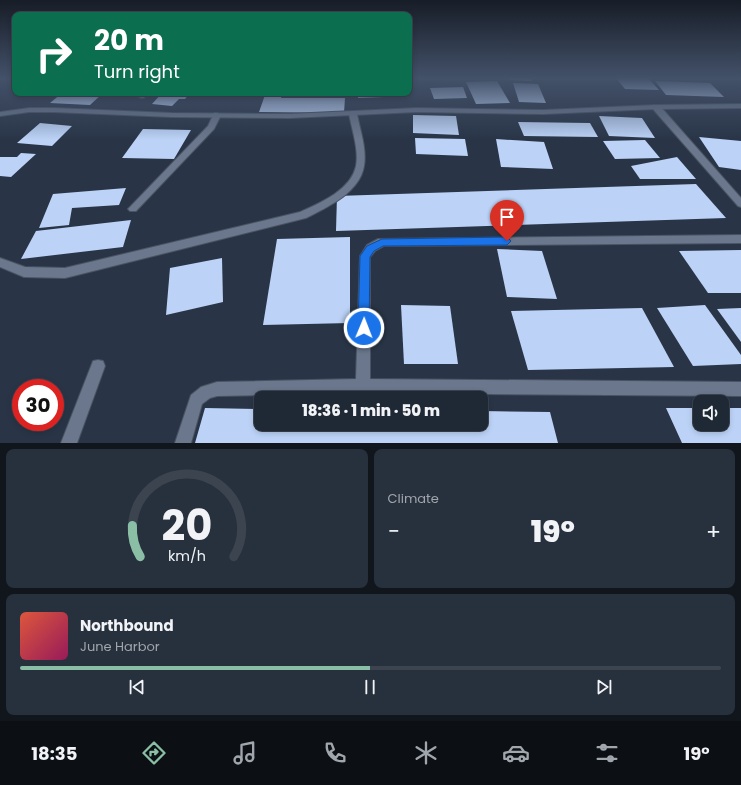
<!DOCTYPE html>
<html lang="en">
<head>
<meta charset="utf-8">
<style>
	body { margin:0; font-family:Poppins,sans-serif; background:#27303d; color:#f1f3f6; height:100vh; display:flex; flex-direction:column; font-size:15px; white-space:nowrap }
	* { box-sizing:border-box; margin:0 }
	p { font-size:13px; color:#a1a6ad }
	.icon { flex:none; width:22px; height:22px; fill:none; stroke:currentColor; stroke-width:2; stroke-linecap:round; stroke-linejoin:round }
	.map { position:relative; height:443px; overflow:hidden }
	.panel { display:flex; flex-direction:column; gap:6px; padding:6px; background:#11161d; flex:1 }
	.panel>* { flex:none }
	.guide { position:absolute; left:12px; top:12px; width:400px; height:84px; border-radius:8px; box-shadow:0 2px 6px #0003,0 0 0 1px #3c4450; background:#0b6e4f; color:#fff; overflow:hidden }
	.fabs { position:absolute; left:693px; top:395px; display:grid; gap:8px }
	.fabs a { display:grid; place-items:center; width:36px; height:36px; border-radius:8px; background:#1f2835; box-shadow:0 2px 6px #0003,0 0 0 1px #3c4450; font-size:20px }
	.speed { position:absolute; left:12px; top:379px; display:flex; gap:8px; font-size:20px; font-weight:700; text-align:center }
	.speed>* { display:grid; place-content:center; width:52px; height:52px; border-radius:50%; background:#1f2835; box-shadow:0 2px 6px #0003,0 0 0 1px #3c4450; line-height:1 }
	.speed .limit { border:6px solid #d22; background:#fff; color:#111 }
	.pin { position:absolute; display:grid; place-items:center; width:34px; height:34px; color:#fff; margin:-41px -17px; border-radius:50% 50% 50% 0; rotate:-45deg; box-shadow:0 0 4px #0007 }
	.pin .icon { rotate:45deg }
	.me { position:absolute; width:44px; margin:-22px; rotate:1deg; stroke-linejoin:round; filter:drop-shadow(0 0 3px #0008) }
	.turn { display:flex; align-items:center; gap:14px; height:84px; padding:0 16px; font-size:18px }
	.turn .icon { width:52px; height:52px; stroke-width:2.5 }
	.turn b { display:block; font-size:28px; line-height:34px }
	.big { font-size:30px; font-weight:800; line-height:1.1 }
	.panel .card { flex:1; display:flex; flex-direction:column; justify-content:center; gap:6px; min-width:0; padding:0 14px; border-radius:8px; background:#27303d }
	.panel .dial { align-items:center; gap:0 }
	.dial svg { height:104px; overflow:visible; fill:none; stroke:#3c4450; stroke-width:7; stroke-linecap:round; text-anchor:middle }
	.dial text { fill:#f1f3f6; stroke:none }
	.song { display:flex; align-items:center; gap:12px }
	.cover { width:48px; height:48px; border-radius:6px; background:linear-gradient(135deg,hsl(10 70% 55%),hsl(330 70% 35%)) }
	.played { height:4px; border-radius:2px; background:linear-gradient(90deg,#8abfa5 50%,#3c4450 50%) }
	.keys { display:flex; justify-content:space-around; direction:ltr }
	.heat { display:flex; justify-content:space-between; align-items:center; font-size:22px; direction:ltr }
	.panel .tiles { flex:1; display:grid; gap:6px; grid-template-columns:1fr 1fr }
	.card:last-child { grid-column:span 2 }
	.trip { position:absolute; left:254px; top:391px; width:234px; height:40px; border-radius:8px; background:#1f2835; box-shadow:0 2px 6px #0003,0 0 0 1px #3c4450; font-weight:800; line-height:40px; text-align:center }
	.menu { display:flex; height:64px; justify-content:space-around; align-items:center; background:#0c1015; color:#a1a6ad }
	.menu .icon { width:28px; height:28px }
	.menu .selected { color:#8abfa5 }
	.menu b { font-size:18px; color:#f1f3f6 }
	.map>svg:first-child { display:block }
	.building { fill:#bcd3f7 }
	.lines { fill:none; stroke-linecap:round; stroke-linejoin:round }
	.service-casing { stroke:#4a5363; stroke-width:2 }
	.minor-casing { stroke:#4a5363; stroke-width:2 }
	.tertiary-casing { stroke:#4a5363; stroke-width:2 }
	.service { fill:#6a778c; fill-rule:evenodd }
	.minor { fill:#6a778c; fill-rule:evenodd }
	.tertiary { fill:#6a778c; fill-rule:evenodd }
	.route { fill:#1a73e8; stroke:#114b97 }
</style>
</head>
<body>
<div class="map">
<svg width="741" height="443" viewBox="0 0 741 443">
	<rect width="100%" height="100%" fill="#293547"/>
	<!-- building -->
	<g class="building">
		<path d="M509 78H531L532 81 510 80Z"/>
		<path d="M616 78H648L659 90 625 89Z"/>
		<path d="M497 81 510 103 476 104 466 82Z"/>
		<path d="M655 81 710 83 724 97 666 95Z"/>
		<path d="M513 83 538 84 546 103 519 102Z"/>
		<path d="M463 87 467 98 434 99 430 88Z"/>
		<path d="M62 93H103L90 105 50 103Z"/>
		<path d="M162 93H190L185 99H179L172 106 152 104Z"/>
		<path d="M358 93H384V97L358 98Z"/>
		<path d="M265 95H282L281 98H345L344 113 259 112Z"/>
		<path d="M413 115 456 116 459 135 413 133Z"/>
		<path d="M599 116 642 118 655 138 609 136Z"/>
		<path d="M518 122 590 123 598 137 524 136Z"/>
		<path d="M40 123 72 126 52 146 17 143Z"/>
		<path d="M143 129 191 130 174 159 122 158Z"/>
		<path d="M699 137 741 141V170L719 167Z"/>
		<path d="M415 138 465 139 468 156 416 154Z"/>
		<path d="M496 139 544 142 553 169 501 167Z"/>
		<path d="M645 140 660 158 615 159 603 141Z"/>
		<path d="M21 153 36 154 11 177 0 176V157H17Z"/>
		<path d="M677 157 696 179H640L631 166Z"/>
		<path d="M696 184 726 218 336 231 337 196Z"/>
		<path d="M126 188 119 205 72 208 69 225 39 228 53 194Z"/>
		<path d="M131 220 123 247 21 259 36 231Z"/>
		<path d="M350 237V323L263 325 277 239Z"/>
		<path d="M497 249 542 251 557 299 507 297Z"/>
		<path d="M741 250V293H708L679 251Z"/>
		<path d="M222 258 223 302 166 315 170 268Z"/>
		<path d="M401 305 450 306 458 364H404Z"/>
		<path d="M705 305 741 355V364L693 366 657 308Z"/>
		<path d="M642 308 674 367 528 370 511 311Z"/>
		<path d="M741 308V342L717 309Z"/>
		<path d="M205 408 261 409V424H481V411L550 412 558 443H195Z"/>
		<path d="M666 408H700V424H722V408H741V443H682Z"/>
	</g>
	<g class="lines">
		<defs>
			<g id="service">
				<path d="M139 93H147L144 98H141L137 96Z"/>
				<path d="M214 113H217L221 115 214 129 136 211H130L128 209 130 207 208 126Z"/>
				<path d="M98 360 103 361 105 366 77 443H61L93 361Z"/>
			</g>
			<g id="minor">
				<path d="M653 105H659L741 198V207L738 206 653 109Z"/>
				<path d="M350 112H353L357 114C360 130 367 149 364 166 360 192 328 207 306 218L65 278 24 277 0 267V258L25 267 65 268 300 212C320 203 351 190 356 166 359 150 352 130 349 114Z"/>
				<path d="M741 235V243L384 246 375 251 370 257V379L741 382V396L363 393 217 396 210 398 202 404 191 443H175L191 395 201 387 217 382 356 379 360 256 367 245 378 239Z"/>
			</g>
			<path id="tertiary" d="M741 104V108L656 109 543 114 416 112 290 118 172 117 54 112H29L0 116V112L29 108H54L172 113 290 114 416 108 543 110 656 105Z"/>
		</defs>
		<!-- service casing -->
		<use href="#service" class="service-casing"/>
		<!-- minor casing -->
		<use href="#minor" class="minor-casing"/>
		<!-- tertiary casing -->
		<use href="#tertiary" class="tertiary-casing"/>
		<!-- service -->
		<use href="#service" class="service"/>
		<!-- minor -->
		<use href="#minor" class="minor"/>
		<!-- tertiary -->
		<use href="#tertiary" class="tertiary"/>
	</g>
	<!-- sky -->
	<linearGradient id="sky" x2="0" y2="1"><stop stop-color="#171d27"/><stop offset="0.56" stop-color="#435169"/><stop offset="1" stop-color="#435169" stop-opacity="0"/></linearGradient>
	<rect width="741" height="140" fill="url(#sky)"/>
	<!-- route -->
	<path class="route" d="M507 237 511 241 507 245 383 246 374 251 370 257 369 328 368 332 364 334 359 332 358 328 360 256 367 246 382 239Z"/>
</svg>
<div class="fabs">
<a><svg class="icon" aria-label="sound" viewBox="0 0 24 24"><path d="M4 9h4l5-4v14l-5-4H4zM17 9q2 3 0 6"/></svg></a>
</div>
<div class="speed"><div class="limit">30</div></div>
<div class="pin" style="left:507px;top:241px;background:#d93025"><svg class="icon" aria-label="arrive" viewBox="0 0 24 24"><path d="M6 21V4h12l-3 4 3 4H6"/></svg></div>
<svg class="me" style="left:364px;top:328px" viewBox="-20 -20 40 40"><circle r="17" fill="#1a73e8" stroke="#fff" stroke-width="3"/><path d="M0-11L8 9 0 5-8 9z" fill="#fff"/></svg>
<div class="trip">18:36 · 1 min · 50 m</div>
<div class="guide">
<div class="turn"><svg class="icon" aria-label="right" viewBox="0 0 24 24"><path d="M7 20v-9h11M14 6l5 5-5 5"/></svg><div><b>20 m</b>Turn right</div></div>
</div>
</div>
<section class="panel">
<div class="tiles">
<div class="card dial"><svg viewBox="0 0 100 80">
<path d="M14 69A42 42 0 1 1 86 69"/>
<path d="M14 69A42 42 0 0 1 8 45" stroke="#8abfa5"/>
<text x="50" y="56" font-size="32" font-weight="700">20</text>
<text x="50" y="72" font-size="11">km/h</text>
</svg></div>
<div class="card"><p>Climate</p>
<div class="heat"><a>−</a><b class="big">19°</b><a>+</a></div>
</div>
<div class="card">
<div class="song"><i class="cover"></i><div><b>Northbound</b><p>June Harbor</p></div></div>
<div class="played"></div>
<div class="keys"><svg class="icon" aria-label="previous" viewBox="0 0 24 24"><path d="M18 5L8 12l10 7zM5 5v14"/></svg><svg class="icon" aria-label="pause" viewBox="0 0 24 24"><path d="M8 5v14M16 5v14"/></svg><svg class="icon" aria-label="next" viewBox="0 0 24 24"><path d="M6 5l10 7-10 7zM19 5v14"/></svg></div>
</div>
</div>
</section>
<nav class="menu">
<b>18:35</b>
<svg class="icon selected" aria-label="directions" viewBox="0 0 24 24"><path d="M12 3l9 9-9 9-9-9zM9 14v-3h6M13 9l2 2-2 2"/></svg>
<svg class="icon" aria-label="music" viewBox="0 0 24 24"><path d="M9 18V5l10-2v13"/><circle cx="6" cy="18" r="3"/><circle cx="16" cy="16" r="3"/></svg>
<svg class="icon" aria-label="phone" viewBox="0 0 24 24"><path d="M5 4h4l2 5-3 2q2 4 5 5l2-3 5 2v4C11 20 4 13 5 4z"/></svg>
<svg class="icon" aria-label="climate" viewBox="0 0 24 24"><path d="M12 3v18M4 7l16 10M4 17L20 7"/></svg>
<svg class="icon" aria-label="car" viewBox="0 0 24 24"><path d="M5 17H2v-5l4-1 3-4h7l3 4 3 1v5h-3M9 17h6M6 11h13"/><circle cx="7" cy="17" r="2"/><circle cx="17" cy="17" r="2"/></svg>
<svg class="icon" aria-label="filters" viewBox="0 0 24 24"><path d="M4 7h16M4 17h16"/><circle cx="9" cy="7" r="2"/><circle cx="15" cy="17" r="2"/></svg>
<b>19°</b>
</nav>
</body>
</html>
